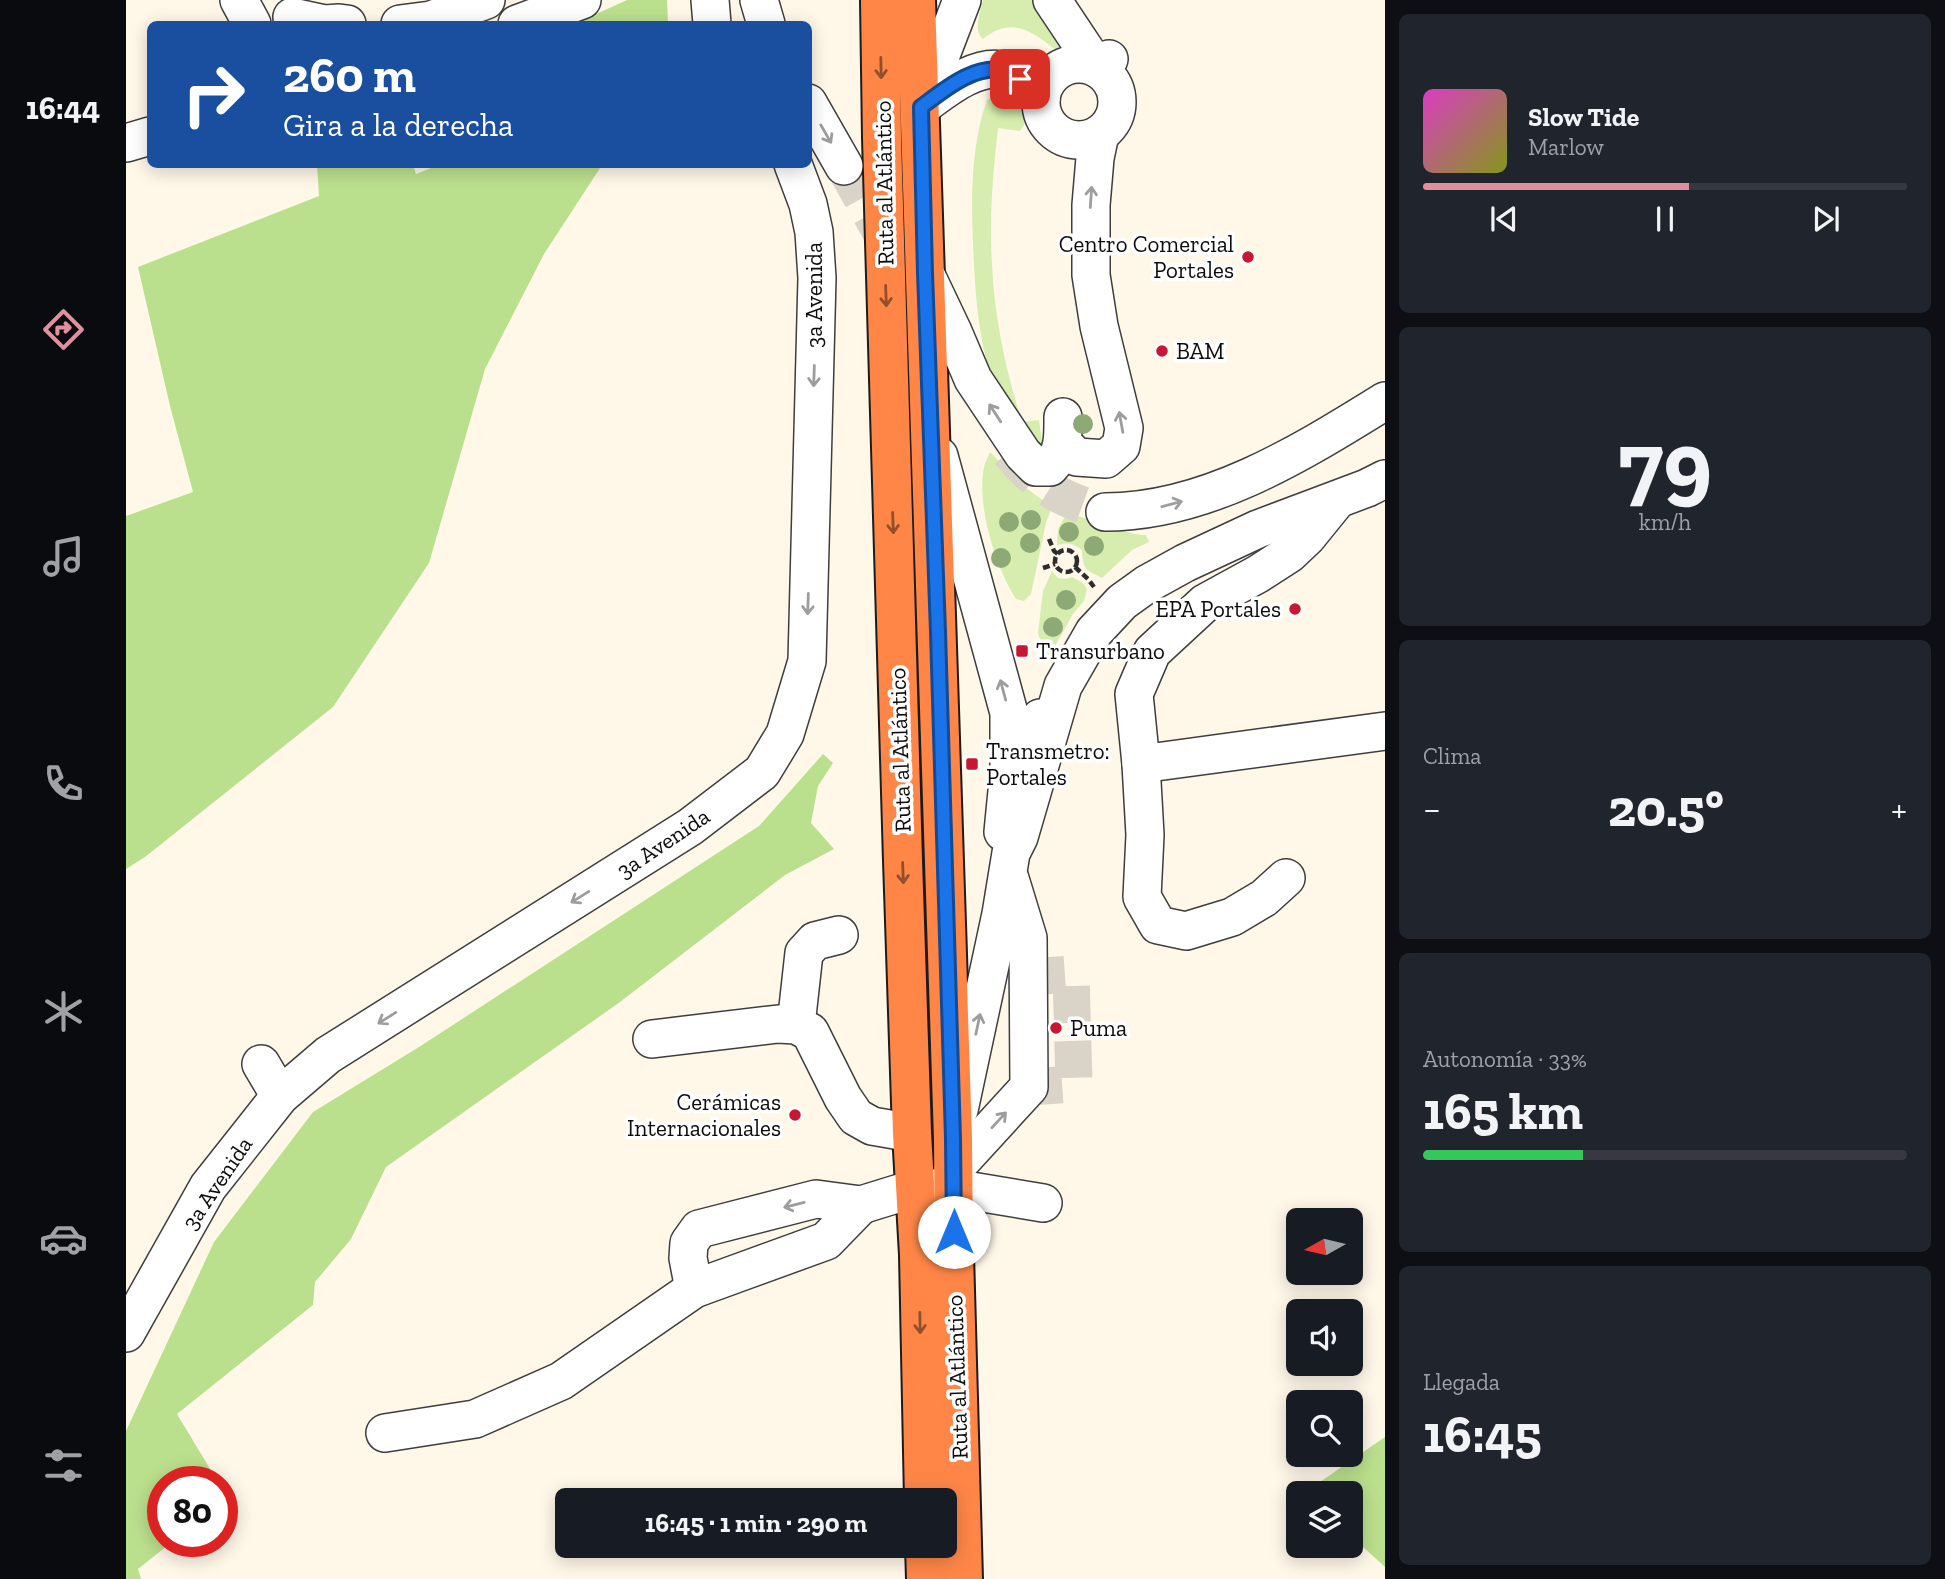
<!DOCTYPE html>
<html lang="es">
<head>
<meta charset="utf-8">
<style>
	body { margin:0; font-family:"Zilla Slab",serif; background:#20242c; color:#f1f3f6; height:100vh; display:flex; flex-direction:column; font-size:26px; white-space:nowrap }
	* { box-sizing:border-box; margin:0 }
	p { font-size:23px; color:#9ea1a6 }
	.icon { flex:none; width:38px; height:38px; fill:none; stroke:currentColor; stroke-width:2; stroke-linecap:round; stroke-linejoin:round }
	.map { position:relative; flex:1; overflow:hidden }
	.drawer { display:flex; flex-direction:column; gap:14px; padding:14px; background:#0d0f14; width:560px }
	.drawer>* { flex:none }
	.hud { position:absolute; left:21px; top:21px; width:665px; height:147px; border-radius:10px; box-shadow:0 4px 18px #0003; background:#1a4fa0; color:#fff; overflow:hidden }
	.needle { width:46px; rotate:262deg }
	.buttons { position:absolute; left:1160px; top:1208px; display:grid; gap:14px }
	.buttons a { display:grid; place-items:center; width:77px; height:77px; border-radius:10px; background:#171b24; box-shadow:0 4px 18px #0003; font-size:35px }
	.speed { position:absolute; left:21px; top:1466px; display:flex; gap:14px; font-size:35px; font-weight:700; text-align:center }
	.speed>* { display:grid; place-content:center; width:91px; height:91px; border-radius:50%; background:#171b24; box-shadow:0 4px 18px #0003; line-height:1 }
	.speed .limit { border:10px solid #d22; background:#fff; color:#111 }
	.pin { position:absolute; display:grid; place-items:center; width:60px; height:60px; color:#fff; margin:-30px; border-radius:14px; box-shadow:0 4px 10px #0006 }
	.me { position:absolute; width:77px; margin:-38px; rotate:0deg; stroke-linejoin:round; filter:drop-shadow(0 0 5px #0008) }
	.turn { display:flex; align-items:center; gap:24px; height:147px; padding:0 21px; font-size:32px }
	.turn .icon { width:91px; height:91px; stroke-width:2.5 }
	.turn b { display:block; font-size:49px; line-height:60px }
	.big { font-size:52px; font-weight:700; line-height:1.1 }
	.drawer .tile { flex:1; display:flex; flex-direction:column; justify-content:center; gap:10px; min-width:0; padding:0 24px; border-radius:10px; background:#20242c }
	.drawer .dial { align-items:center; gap:0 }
	.dial b { font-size:91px; line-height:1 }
	.song { display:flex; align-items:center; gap:21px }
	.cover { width:84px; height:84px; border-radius:10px; background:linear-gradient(135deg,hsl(310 70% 55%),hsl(70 70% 35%)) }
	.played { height:7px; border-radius:4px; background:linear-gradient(90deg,#df909e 55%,#363941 55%) }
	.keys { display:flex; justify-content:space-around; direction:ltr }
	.heat { display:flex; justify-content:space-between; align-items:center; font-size:38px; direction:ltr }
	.charge { height:10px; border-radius:5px; background:linear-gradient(90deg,#34c759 33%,#363941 0) }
	.trip { position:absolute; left:429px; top:1488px; width:402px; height:70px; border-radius:10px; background:#171b24; box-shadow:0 4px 18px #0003; font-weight:700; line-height:70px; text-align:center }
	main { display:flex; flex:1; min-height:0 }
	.tab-bar { display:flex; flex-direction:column; width:126px; justify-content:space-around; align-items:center; background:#090b0e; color:#9ea1a6 }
	.tab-bar .icon { width:49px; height:49px }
	.tab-bar .on { color:#df909e }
	.tab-bar b { font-size:32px; color:#f1f3f6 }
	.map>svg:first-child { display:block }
	.green { fill:#d6edaf }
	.forest { fill:#bbe08d }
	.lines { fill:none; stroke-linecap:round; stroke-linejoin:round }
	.minor-tunnel { stroke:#dad4c8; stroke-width:37; stroke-dasharray:37 18; stroke-linecap:butt }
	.minor-casing { stroke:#3e3e3e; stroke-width:40 }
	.highway-casing { stroke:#1c1c1c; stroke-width:42 }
	.path { stroke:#2d2d2d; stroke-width:4.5; stroke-dasharray:7 3.5; stroke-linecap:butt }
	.minor { stroke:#fff; stroke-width:37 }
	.highway { stroke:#ff8647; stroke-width:38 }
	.tree { fill:#8da975 }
	.oneway { stroke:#914f2c }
	.oneway2 { stroke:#9d9d9d }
	.route-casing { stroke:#114b97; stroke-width:18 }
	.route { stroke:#1a73e8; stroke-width:12 }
	.poi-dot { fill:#c81633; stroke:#fff; stroke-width:2.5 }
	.labels { text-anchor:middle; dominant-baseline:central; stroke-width:7; stroke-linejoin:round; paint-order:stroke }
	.street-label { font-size:23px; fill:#0b0b0b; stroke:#fff }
	.poi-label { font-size:23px; fill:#0b0b0b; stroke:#fff; text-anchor:start }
</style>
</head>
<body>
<main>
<nav class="tab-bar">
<b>16:44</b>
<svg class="icon on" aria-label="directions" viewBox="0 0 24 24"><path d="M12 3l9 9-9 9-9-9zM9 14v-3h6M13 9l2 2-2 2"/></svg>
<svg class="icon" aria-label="music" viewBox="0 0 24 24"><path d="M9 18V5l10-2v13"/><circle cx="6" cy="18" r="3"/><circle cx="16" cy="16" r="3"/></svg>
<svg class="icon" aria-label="phone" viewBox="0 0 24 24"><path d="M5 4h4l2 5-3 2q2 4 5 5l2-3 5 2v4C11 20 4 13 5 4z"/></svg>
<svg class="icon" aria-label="climate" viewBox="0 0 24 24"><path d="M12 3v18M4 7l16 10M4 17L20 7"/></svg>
<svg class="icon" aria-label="car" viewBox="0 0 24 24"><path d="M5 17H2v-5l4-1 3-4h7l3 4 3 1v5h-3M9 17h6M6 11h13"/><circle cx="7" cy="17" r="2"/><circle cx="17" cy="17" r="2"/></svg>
<svg class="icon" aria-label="filters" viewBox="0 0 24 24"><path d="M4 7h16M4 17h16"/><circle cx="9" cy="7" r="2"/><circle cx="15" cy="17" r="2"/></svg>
</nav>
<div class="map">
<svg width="1259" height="1579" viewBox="0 0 1259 1579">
	<rect width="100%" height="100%" fill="#fff8e9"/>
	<!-- green -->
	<g class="green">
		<path d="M857 0H906L942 55 940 58C912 37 890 12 857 39 846 30 855 12 857 0Z"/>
		<path d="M882 95 900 112V122L894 131 872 128C867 173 863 218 866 263 868 317 880 371 896 422L913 420 917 450 911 455C899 446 891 428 885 415 879 402 870 389 865 376 851 333 849 288 847 244 845 195 845 146 861 100L870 96Z"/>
		<path d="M864 452 900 488 926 507 920 523 905 594 898 601 890 599C870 568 850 505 858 467 859 462 862 457 864 452Z"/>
		<path d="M941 513C955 518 968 520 981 524 996 529 1003 535 1020 535L1023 542 1006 550 976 578C959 569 957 570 956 550 947 543 942 542 931 545L932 529Z"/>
		<path d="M926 571 932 578 940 579 946 577 957 583 961 589 958 601 947 614 921 660 912 633 917 591Z"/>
	</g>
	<!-- forest -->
	<g class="forest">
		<path d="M501 0H541L542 24H448Z"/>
		<path d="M191 165H287L290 174 313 165H476L418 254 359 369 303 563 207 707 19 857 0 869V516L67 492 44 406 12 267 193 196Z"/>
		<path d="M697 754 707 763 692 786 685 823 708 849 659 875 494 1002 260 1167 225 1239 189 1282 187 1305 51 1414 92 1482H37V1542H46L12 1569 15 1579H0V1431L88 1242 187 1112 293 1047 633 826Z"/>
		<path d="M1259 1437V1567L1225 1536V1493H1178Z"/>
	</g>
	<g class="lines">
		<!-- minor-tunnel -->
		<g class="minor-tunnel">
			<path d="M718 166 804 321"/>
			<path d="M883 452C911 486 936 500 979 512"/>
			<path d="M902 977 945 974 948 1084 903 1087"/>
		</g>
		<defs>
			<g id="minor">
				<path d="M113 0 126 24"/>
				<path d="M584 0 586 24"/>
				<path d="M633 0 640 24"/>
				<path d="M926 0 972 69 983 59"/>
				<path d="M166 17 199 24 213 23 221 24"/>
				<path d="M274 24 305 20 360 0"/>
				<path d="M391 24 456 0"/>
				<circle cx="953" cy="102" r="38"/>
				<path d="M682 103 718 166"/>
				<path d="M795 107C817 91 851 62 880 71 894 75 906 88 915 99"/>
				<path d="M795 107 836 0"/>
				<path d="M0 143 24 136"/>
				<path d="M799 273 827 332 847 379 897 454 910 467H924C938 452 937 436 937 417"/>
				<path d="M937 444 951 457 980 459 995 446 998 428 973 326 965 275V205L969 158 974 134"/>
				<path d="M813 456 883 713V771L877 832"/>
				<path d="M1211 500 1181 537 1163 554 1132 574 1079 603 1026 652 1008 694 1015 764 1259 731"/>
				<path d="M979 512C1081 512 1175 453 1259 401"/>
				<path d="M884 744 892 752 901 753 908 743 914 718"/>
				<path d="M1015 764 1019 835 1016 897 1032 925 1060 931 1106 917 1138 898 1160 878"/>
				<path d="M670 1025 678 953 689 941 713 935"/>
				<path d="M526 1039 652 1024 670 1025 684 1032 717 1098 730 1117 746 1126 786 1133"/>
				<path d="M135 1064 154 1096"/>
				<path d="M833 1110 875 914 885 853 893 837 937 686 968 632 996 602 1021 584 1059 563 1132 529 1241 488 1259 479"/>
				<path d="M827 1170 903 1087 902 938 884 879"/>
				<path d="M568 1289 562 1258 563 1243 573 1229 690 1199 735 1205 790 1188H827L917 1203"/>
				<path d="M0 1333 82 1187 154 1096 202 1055 564 827 636 772 659 734 681 661 691 278 688 232 682 204 667 164"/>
				<path d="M259 1433 349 1419 435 1381 568 1289 700 1241 735 1205"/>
			</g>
			<g id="highway">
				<path d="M754 0 756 138 777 861 786 1133 793 1255 798 1500"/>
				<path d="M790 0 827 1139 828 1254 837 1579"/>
				<path d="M799 1545 800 1579"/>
			</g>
		</defs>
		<!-- minor casing -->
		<use href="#minor" class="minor-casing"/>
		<!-- highway casing -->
		<use href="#highway" class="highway-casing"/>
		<!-- path -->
		<g class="path">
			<path d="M923 539 928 551 932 554"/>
			<circle cx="940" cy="561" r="11"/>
			<path d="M949 567 962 579 968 587"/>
			<path d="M917 568 929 564"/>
		</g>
		<!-- minor -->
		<use href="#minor" class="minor"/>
		<!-- highway -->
		<use href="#highway" class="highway"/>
	</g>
	<!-- trees -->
	<g class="tree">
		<circle cx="957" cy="424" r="10"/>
		<circle cx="905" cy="520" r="10"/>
		<circle cx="883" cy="522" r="10"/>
		<circle cx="943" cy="532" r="10"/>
		<circle cx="904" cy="543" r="10"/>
		<circle cx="968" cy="546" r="10"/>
		<circle cx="875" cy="558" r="10"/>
		<circle cx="940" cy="600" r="10"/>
		<circle cx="927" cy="627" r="10"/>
	</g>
	<!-- one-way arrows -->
	<defs><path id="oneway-shaft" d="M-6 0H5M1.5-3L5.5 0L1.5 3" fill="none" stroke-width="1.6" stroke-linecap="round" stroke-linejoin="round" transform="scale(1.75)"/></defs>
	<g class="oneway">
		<use href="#oneway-shaft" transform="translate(755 68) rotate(89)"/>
		<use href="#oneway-shaft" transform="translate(760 296) rotate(88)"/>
		<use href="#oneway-shaft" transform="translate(767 523) rotate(88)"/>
		<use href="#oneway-shaft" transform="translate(777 873) rotate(88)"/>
		<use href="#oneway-shaft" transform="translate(794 1323) rotate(89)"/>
	</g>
	<g class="oneway2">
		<use href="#oneway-shaft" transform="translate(700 134) rotate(60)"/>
		<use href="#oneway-shaft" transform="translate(965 197) rotate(-86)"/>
		<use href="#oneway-shaft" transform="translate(688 376) rotate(92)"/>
		<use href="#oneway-shaft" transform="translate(869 413) rotate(-123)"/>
		<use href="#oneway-shaft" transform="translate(995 422) rotate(-100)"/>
		<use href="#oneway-shaft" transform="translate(1046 504) rotate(-15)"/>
		<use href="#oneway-shaft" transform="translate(682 604) rotate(92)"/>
		<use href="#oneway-shaft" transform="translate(877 690) rotate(-105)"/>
		<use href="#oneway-shaft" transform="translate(454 897) rotate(148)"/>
		<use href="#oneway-shaft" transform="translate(261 1018) rotate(148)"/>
		<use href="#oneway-shaft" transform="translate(852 1024) rotate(-78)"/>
		<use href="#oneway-shaft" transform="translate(873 1120) rotate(-47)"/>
		<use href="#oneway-shaft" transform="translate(668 1205) rotate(166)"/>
	</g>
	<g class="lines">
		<defs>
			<path id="route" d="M828 1232 827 1139 812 632 799 273 795 107C818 90 849 63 880 71 885 72 890 76 894 79"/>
		</defs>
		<!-- route casing -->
		<use href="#route" class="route-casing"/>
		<!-- route -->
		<use href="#route" class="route"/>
	</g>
	<!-- markers -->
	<g class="poi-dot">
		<circle cx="1122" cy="257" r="7"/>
		<circle cx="1036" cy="351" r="7"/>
		<circle cx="1169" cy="609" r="7"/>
		<rect x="889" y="644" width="14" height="14" rx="3.5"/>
		<rect x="839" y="757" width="14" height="14" rx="3.5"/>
		<circle cx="930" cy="1028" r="7"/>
		<circle cx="669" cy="1115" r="7"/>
	</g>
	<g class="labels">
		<!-- street labels -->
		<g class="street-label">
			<text transform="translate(758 183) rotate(-91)">Ruta al Atlántico</text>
			<text transform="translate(688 295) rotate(-90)">3a Avenida</text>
			<text transform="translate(774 750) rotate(-92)">Ruta al Atlántico</text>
			<text transform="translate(537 843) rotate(-34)">3a Avenida</text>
			<text transform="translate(91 1183) rotate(-56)">3a Avenida</text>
			<text transform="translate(831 1377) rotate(-92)">Ruta al Atlántico</text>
		</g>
		<!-- poi labels -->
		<g class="poi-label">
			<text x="1108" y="244" text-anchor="end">Centro Comercial<tspan x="1108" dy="26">Portales</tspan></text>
			<text x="1050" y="351">BAM</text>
			<text x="1155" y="609" text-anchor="end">EPA Portales</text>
			<text x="910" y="651">Transurbano</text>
			<text x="860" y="751">Transmetro:<tspan x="860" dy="26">Portales</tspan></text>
			<text x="944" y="1028">Puma</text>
			<text x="655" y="1102" text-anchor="end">Cerámicas<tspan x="655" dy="26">Internacionales</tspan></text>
		</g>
	</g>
</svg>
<div class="buttons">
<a><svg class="needle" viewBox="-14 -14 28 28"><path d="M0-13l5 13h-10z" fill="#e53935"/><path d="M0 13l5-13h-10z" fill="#9ea1a6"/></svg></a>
<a><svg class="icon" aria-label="sound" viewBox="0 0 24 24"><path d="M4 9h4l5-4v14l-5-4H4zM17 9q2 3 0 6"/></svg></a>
<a><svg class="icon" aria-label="search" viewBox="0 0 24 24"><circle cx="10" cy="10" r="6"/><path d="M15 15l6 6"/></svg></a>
<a><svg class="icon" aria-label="layers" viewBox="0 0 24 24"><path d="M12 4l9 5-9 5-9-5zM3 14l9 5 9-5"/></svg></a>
</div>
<div class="speed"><div class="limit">80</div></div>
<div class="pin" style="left:894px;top:79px;background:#d93025"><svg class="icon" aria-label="arrive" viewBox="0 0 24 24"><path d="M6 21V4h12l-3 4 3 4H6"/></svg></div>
<svg class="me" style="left:828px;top:1232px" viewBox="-20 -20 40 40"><circle r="19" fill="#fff"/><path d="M0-13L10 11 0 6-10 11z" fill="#1a73e8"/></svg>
<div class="trip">16:45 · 1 min · 290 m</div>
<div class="hud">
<div class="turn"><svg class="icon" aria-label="right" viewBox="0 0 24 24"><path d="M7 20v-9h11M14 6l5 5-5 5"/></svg><div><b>260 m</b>Gira a la derecha</div></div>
</div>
</div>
<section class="drawer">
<div class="tile">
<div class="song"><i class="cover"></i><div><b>Slow Tide</b><p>Marlow</p></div></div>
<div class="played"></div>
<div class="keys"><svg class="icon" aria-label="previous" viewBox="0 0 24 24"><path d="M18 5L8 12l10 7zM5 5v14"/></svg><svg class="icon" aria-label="pause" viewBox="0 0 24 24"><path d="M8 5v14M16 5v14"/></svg><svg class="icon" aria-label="next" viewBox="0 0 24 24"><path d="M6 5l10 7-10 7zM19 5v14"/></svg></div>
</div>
<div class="tile dial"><b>79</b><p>km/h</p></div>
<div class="tile"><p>Clima</p>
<div class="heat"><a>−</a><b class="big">20.5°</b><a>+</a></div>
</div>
<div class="tile"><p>Autonomía · 33%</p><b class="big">165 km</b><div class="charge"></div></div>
<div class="tile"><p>Llegada</p><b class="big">16:45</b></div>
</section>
</main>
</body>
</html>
